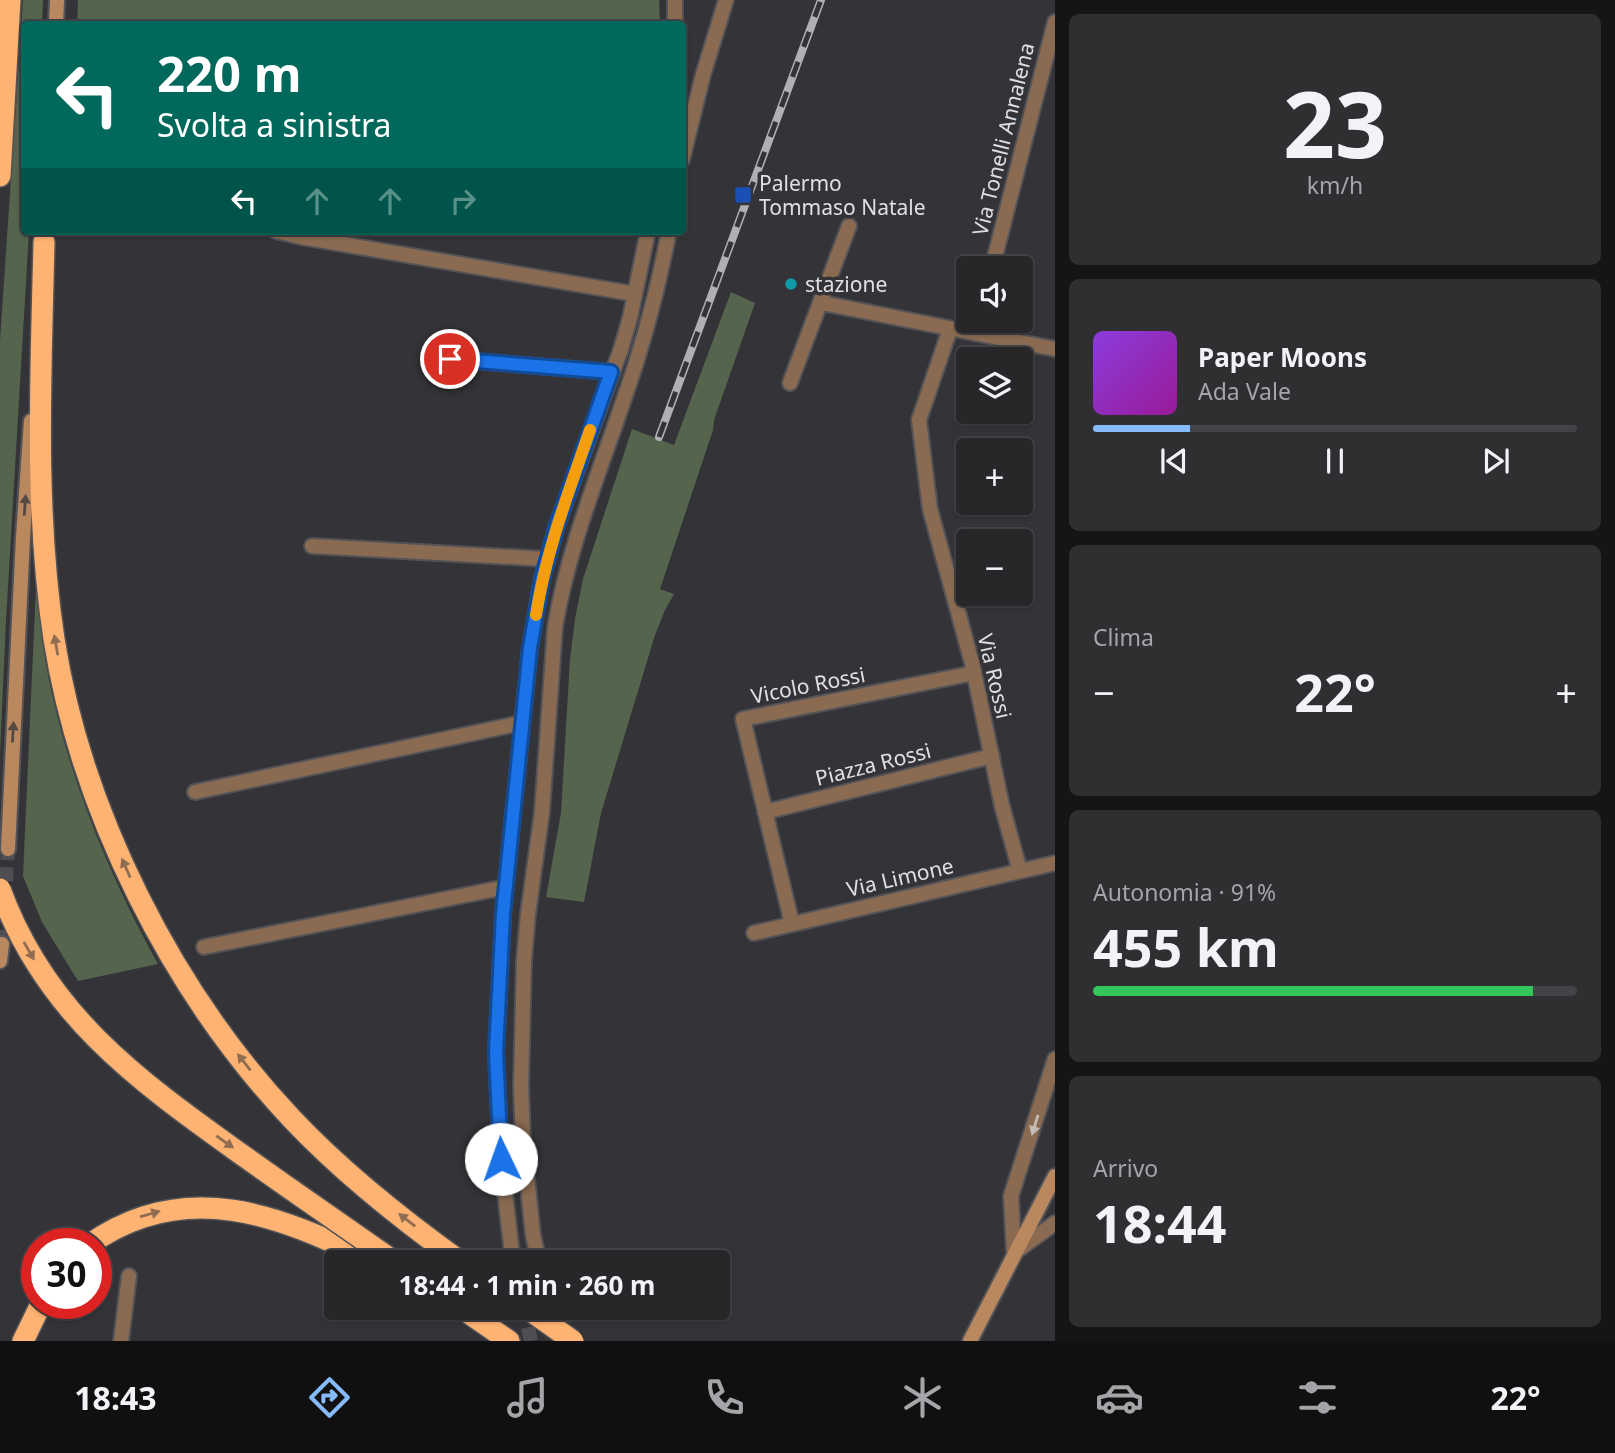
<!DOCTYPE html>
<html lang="it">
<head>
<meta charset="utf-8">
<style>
	body { margin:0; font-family:"Noto Sans",sans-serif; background:#2f2f32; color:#f1f3f6; height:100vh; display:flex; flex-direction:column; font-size:26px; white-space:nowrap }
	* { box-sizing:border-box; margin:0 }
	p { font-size:23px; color:#a4a5a8 }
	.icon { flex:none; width:38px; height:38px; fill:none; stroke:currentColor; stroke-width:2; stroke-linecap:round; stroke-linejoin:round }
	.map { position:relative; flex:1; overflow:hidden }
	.drawer { display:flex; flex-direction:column; gap:14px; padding:14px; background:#151517; width:560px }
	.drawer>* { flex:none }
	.guide { position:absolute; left:21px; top:21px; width:665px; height:214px; border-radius:7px; box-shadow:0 2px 5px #0004,0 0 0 2px #434447; background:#00695c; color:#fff; overflow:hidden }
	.buttons { position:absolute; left:956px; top:256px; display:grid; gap:14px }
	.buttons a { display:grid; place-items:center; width:77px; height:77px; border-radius:7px; background:#27272a; box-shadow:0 2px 5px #0004,0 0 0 2px #434447; font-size:35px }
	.speed { position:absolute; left:21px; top:1228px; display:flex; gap:14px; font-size:35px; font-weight:700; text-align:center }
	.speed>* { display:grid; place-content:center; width:91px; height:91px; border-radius:50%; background:#27272a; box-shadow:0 2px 5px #0004,0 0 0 2px #434447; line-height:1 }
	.speed .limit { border:10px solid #d22; background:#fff; color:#111 }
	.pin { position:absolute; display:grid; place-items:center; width:60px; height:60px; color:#fff; margin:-30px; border:4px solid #fff; border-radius:50%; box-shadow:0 2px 7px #0007 }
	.me { position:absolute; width:77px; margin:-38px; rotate:357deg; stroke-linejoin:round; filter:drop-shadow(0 0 5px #0008) }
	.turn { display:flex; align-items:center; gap:24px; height:147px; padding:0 21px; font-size:32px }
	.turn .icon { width:91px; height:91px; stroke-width:2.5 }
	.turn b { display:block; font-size:49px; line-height:60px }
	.lanes { display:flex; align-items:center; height:66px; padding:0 21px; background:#0003; justify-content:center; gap:35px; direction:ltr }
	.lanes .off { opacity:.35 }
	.big { font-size:52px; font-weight:700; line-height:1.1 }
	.drawer .widget { flex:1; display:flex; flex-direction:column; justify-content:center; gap:10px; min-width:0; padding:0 24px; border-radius:10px; background:#2f2f32 }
	.drawer .dial { align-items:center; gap:0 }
	.dial b { font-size:91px; line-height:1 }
	.song { display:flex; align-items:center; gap:21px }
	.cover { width:84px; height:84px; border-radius:10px; background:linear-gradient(135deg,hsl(270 70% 55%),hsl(300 70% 35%)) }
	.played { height:7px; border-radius:4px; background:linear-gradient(90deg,#86bbfb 20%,#434447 20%) }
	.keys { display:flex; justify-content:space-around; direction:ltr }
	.heat { display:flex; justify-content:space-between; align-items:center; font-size:38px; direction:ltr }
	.charge { height:10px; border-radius:5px; background:linear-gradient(90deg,#34c759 91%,#434447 0) }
	.trip { position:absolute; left:324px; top:1250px; width:406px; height:70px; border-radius:7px; background:#27272a; box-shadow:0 2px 5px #0004,0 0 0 2px #434447; font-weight:700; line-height:70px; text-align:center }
	.menu { display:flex; height:112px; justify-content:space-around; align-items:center; background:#101011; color:#a4a5a8 }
	.menu .icon { width:49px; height:49px }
	.menu .current { color:#86bbfb }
	.menu b { font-size:32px; color:#f1f3f6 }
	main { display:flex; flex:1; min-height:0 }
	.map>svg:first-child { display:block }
	.green { fill:#55644d }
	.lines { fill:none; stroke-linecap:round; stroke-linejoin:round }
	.street-tunnel { stroke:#4e4e52; stroke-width:14; stroke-dasharray:14 7; stroke-linecap:butt }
	.secondary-tunnel { stroke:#4e4e52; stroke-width:14; stroke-dasharray:14 7; stroke-linecap:butt }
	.lane-casing { stroke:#535357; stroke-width:18 }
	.street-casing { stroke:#535357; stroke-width:18 }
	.secondary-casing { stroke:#535357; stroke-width:18 }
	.highway-casing { stroke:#535357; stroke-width:24 }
	.lane { stroke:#8a6b52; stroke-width:14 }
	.street { stroke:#8a6b52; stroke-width:14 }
	.secondary { stroke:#b9885f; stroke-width:14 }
	.highway { stroke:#ffb372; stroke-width:21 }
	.rail-casing { stroke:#b0afb2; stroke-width:8 }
	.rail { stroke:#343438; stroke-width:5; stroke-dasharray:16; stroke-linecap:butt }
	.highway-bridge-casing { stroke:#535357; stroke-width:24; stroke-linecap:butt }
	.highway-bridge { stroke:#ffb372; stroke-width:21 }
	.oneway { fill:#554942 }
	.oneway2 { fill:#8f6d52 }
	.oneway3 { fill:#c6bcb7 }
	.route-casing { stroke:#114b97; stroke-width:18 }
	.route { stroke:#1a73e8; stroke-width:12 }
	.slow { stroke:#f59e0b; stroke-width:12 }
	.transit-dot { fill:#1a4fb4; stroke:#343438; stroke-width:2.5 }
	.culture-dot { fill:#0f9aa8; stroke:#343438; stroke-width:2.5 }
	.labels { text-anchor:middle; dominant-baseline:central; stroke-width:7; stroke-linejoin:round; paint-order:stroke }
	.street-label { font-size:21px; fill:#e0dfe2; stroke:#343438 }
	.poi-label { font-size:21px; fill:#e0dfe2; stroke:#343438; text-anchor:start }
</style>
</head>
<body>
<main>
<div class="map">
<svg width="1055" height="1341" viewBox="0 0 1055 1341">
	<rect width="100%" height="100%" fill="#343438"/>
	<!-- green -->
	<g class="green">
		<path d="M23 0H43L42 24H24V231H29L6 620 0 753V341Z"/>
		<path d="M78 0H659L660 24H77Z"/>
		<path d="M731 292 755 303 714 420 713 430 660 589 674 594 665 610 655 635 601 813 584 902 546 897 561 813 570 659 575 619 583 579 632 429 674 445Z"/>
		<path d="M36 587C40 622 44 659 52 694 73 788 111 879 158 964L78 981 42 922 23 876Z"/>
	</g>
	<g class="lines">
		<!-- street-tunnel -->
		<path class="street-tunnel" d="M523 1307 531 1341"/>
		<!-- secondary-tunnel -->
		<path class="secondary-tunnel" d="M2 944 8 849"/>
		<defs>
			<g id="lane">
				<path d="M276 231 301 237 635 294"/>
				<path d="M450 359 611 372"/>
				<path d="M312 546 547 559"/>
				<path d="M195 792 521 723"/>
				<path d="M204 947 506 887"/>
			</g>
			<g id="street">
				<path d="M675 0V24"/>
				<path d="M682 160 703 75 726 0"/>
				<path d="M992 268 1055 22"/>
				<path d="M822 303 1055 349"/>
				<path d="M950 329 919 420 930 509 972 663 1002 806 1020 871"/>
				<path d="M790 383 849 226"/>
				<path d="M765 812 992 756"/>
				<path d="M792 924 743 719 974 673"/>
				<path d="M754 933 1055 863"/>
				<path d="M1015 1252 1055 1223"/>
				<path d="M1014 1253 1011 1196 1055 1059"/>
				<path d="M513 1262 501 1159 496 1052 503 914 530 648 542 578 557 525 621 349 630 318 648 231"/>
				<path d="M539 1262 533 1235 523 1140 521 1086 524 960 528 914 542 812 555 627C568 549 598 476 623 402 643 346 658 289 669 231"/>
				<path d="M121 1341 129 1276"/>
			</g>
			<g id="secondary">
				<path d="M56 24 57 0"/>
				<path d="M8 849 23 537 31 421"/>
				<path d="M0 961 2 944"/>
				<path d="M970 1341 1055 1176"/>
			</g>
			<g id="highway">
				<path d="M0 176 10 0"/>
				<path d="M44 242C41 374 34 508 54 639 81 811 172 992 292 1119 342 1172 401 1219 461 1262"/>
				<path d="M90 1244C185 1177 280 1215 374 1262"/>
				<path d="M460 1307 509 1341"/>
				<path d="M23 1341 41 1304"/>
			</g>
		</defs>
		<!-- lane casing -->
		<use href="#lane" class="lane-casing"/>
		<!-- street casing -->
		<use href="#street" class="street-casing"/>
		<!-- secondary casing -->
		<use href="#secondary" class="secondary-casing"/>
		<!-- highway casing -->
		<use href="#highway" class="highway-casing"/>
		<!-- lane -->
		<use href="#lane" class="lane"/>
		<!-- street -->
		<use href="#street" class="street"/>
		<!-- secondary -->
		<use href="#secondary" class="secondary"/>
		<!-- highway -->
		<use href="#highway" class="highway"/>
		<defs>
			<path id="rail" d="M659 437 821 0"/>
		</defs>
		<!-- rail casing -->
		<use href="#rail" class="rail-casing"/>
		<!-- rail -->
		<use href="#rail" class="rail"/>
		<defs>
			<g id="highway-bridge">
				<path d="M0 889C45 1013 136 1079 238 1152 290 1189 342 1225 395 1262"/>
				<path d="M525 1307 573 1341"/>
			</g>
		</defs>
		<!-- highway-bridge casing -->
		<use href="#highway-bridge" class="highway-bridge-casing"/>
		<!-- highway-bridge -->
		<use href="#highway-bridge" class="highway-bridge"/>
	</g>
	<!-- one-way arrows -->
	<defs><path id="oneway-solid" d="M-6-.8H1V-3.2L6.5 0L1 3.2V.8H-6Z" transform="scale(1.75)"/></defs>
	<g class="oneway">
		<use href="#oneway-solid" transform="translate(25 505) rotate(-86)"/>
		<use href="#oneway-solid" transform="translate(13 732) rotate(-87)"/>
	</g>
	<g class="oneway2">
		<use href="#oneway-solid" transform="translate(56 645) rotate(-100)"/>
		<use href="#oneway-solid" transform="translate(126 868) rotate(-114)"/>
		<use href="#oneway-solid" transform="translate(29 951) rotate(60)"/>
		<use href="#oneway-solid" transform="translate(244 1062) rotate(-128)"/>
		<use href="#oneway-solid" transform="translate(225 1142) rotate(35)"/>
		<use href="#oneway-solid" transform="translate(150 1214) rotate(-16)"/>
		<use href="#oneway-solid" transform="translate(407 1220) rotate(-142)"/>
	</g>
	<use class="oneway3" href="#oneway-solid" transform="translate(1035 1125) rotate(107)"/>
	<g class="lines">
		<defs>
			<path id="route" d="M450 359 611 372 557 525 542 579 530 648 503 914 496 1052 501 1159"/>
		</defs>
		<!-- route casing -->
		<use href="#route" class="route-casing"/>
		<!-- route -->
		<use href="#route" class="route"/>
		<!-- slow -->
		<path class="slow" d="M536 615C546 551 569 491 590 430"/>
	</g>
	<!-- markers -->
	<rect class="transit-dot" x="734" y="186" width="18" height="18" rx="3.5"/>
	<circle class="culture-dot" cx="791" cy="284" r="7"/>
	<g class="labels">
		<!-- street labels -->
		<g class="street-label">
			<text transform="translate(1003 139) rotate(-76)">Via Tonelli Annalena</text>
			<text transform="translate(995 676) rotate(77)">Via Rossi</text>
			<text transform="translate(808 685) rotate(-11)">Vicolo Rossi</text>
			<text transform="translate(873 764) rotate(-14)">Piazza Rossi</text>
			<text transform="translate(900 877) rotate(-13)">Via Limone</text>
		</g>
		<!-- poi labels -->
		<g class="poi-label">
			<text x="759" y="183">Palermo<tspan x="759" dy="24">Tommaso Natale</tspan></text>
			<text x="805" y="284">stazione</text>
		</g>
	</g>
</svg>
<div class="buttons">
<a><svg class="icon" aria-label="sound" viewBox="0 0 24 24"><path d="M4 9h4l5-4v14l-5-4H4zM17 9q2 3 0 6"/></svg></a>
<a><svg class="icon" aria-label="layers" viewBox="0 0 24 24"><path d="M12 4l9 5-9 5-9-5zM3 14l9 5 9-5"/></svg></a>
<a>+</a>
<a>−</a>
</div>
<div class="speed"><div class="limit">30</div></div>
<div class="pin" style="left:450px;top:359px;background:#d93025"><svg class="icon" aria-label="arrive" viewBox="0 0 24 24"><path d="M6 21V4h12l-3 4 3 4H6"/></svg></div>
<svg class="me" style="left:501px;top:1159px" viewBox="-20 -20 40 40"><circle r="19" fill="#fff"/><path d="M0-13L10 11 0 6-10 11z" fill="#1a73e8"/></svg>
<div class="trip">18:44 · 1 min · 260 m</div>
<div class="guide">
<div class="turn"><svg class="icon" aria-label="left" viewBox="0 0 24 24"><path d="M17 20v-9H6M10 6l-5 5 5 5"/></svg><div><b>220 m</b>Svolta a sinistra</div></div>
<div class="lanes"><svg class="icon" aria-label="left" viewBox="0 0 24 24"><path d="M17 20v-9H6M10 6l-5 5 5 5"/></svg><svg class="icon off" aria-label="ahead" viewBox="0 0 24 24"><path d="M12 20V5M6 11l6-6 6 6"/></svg><svg class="icon off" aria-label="ahead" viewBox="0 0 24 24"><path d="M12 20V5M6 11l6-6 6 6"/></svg><svg class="icon off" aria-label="right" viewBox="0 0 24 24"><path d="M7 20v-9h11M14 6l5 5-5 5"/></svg></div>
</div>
</div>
<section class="drawer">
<div class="widget dial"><b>23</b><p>km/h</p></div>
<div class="widget">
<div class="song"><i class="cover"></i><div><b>Paper Moons</b><p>Ada Vale</p></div></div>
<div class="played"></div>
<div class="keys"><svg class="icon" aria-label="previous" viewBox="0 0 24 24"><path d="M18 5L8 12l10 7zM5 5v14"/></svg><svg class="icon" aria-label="pause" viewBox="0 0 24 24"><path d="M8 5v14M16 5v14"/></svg><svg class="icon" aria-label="next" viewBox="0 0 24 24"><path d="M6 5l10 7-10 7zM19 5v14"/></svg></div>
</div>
<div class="widget"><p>Clima</p>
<div class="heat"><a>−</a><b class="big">22°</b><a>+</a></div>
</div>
<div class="widget"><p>Autonomia · 91%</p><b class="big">455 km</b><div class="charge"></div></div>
<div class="widget"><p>Arrivo</p><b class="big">18:44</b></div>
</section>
</main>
<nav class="menu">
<b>18:43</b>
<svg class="icon current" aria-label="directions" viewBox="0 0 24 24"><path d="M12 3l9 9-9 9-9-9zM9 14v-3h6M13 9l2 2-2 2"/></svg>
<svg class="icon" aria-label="music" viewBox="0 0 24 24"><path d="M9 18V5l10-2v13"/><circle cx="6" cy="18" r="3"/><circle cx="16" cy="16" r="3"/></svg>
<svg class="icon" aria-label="phone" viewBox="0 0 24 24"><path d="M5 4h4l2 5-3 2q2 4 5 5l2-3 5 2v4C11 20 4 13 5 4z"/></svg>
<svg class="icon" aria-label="climate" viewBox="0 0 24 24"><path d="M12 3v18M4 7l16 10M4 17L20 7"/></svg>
<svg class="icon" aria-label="car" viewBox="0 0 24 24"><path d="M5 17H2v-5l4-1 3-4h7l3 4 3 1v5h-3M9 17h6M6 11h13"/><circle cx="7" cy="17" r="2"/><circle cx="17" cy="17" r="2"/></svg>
<svg class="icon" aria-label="filters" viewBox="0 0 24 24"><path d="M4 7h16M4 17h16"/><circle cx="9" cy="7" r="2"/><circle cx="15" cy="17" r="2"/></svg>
<b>22°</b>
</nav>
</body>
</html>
